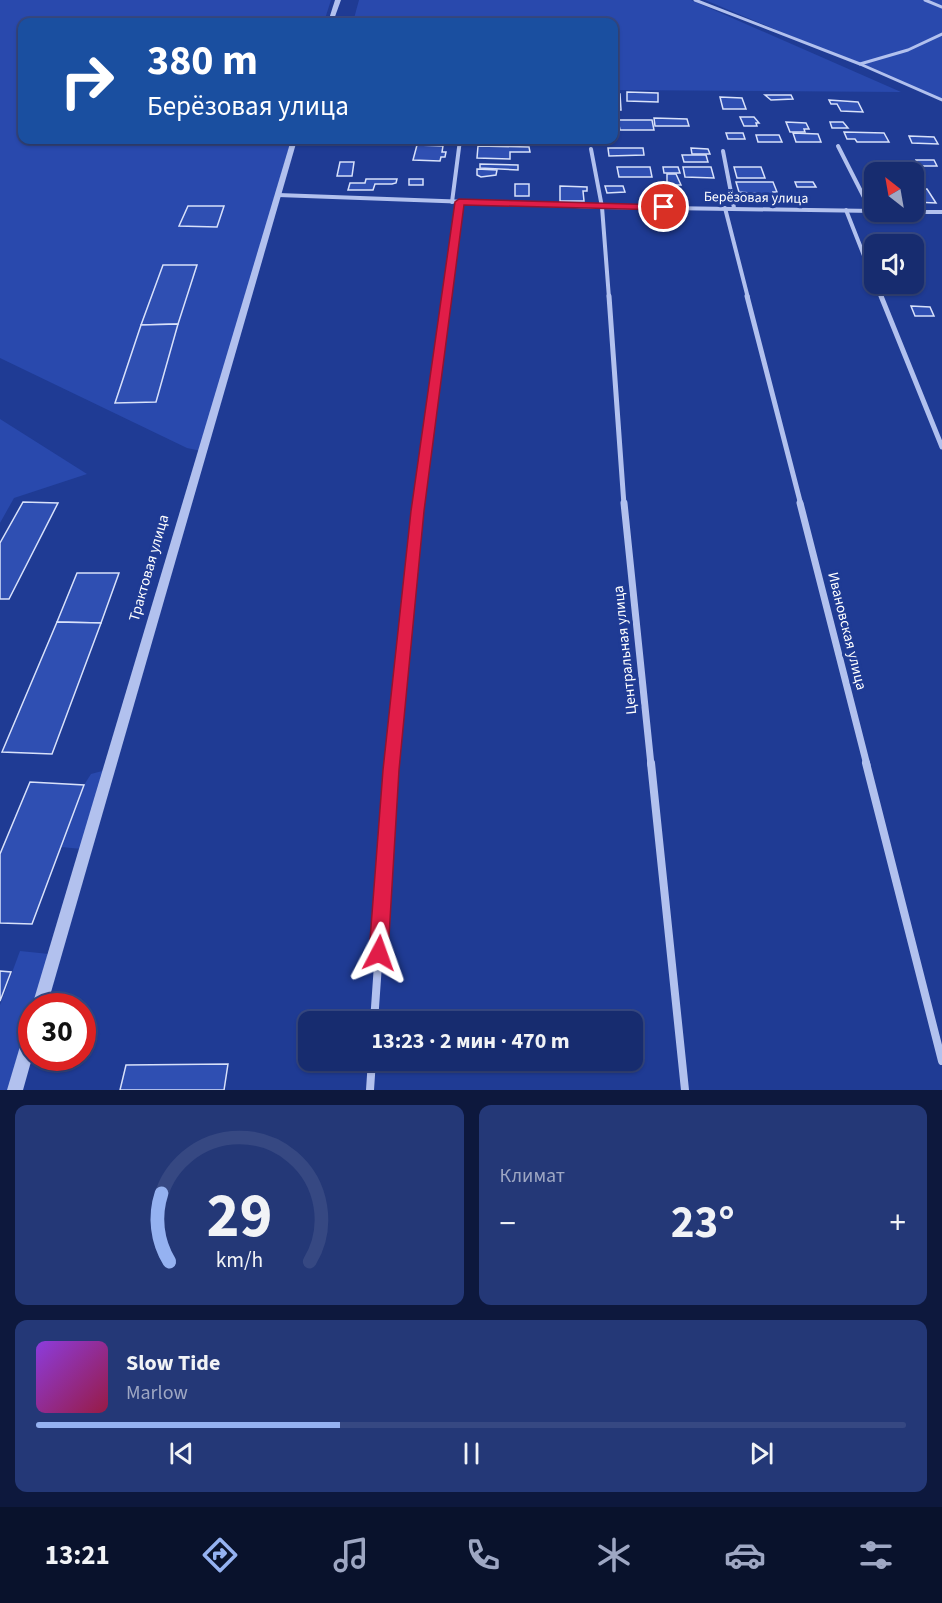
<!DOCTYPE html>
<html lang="ru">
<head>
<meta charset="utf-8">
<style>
	body { margin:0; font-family:"Source Sans 3",sans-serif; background:#243877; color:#f1f3f6; height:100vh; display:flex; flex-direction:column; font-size:22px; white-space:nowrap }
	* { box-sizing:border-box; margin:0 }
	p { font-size:20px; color:#9ea7c3 }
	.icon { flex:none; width:33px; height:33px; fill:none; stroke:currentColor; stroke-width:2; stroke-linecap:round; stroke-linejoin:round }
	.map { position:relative; height:1090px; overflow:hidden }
	.drawer { display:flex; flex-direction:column; gap:15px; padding:15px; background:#0d183d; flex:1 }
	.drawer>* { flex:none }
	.banner { position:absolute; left:18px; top:18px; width:600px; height:126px; border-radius:12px; box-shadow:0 2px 4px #0004,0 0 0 2px #364882; background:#1a4fa0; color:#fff; overflow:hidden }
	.needle { width:39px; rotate:329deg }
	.buttons { position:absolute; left:864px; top:162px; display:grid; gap:12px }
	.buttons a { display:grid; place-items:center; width:60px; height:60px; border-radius:12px; background:#172c6f; box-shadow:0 2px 4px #0004,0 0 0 2px #364882; font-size:30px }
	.speed { position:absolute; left:18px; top:993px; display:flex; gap:12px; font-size:30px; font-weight:700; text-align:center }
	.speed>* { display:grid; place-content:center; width:78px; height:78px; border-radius:50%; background:#172c6f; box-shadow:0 2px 4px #0004,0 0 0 2px #364882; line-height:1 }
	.speed .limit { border:9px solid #d22; background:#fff; color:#111 }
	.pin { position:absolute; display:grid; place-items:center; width:51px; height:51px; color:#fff; margin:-26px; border:3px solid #fff; border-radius:50%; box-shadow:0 2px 6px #0007 }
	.me { position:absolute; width:66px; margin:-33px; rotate:4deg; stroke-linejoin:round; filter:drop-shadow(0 0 4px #0008) }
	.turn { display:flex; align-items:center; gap:21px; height:126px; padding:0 30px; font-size:27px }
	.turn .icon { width:78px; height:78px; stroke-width:2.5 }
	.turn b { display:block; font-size:42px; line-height:51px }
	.big { font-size:45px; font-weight:700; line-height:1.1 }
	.drawer .tile { flex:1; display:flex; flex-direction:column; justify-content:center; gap:9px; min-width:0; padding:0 21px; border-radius:12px; background:#243877 }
	.drawer .dial { align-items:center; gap:0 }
	.dial svg { height:156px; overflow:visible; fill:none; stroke:#364882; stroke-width:7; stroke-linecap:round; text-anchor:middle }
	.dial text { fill:#f1f3f6; stroke:none }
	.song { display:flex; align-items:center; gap:18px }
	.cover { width:72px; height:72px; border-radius:9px; background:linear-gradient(135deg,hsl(270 70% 55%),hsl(340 70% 35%)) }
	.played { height:6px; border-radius:3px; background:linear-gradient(90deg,#95b2f1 35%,#364882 35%) }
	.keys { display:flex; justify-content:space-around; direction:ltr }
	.heat { display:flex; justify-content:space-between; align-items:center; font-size:33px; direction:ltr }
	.drawer .tiles { flex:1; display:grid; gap:15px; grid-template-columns:1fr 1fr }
	.tile:last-child { grid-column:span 2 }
	.trip { position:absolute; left:298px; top:1011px; width:345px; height:60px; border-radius:12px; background:#172c6f; box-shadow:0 2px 4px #0004,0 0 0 2px #364882; font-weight:700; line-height:60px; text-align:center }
	.menu { display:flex; height:96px; justify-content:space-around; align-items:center; background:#09122c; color:#9ea7c3 }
	.menu .icon { width:42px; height:42px }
	.menu .on { color:#95b2f1 }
	.menu b { font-size:27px; color:#f1f3f6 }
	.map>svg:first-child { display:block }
	.green { fill:#2949ad }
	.building { fill:#2f4fb2; stroke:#d8e1fa; stroke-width:1.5 }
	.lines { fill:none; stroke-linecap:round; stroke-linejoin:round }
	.minor-far4 { stroke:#b2c1ee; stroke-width:3 }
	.minor-far3 { stroke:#b2c1ee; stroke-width:4 }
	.minor-far2 { stroke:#b2c1ee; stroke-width:5 }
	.minor-far1 { stroke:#b2c1ee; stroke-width:7 }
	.minor { stroke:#b2c1ee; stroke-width:8 }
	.tertiary { fill:#b2c1ee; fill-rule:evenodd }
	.route { fill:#e11d48; stroke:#92132f; stroke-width:1.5 }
	.labels { text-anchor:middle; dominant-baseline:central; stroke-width:6; stroke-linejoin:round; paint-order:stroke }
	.far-street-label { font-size:14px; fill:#fff; stroke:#1f3b94 }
	.street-label { font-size:15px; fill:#fff; stroke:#1f3b94 }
</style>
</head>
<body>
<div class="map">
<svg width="942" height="1090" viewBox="0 0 942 1090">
	<rect width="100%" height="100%" fill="#1f3b94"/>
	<!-- green -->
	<g class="green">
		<path d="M0 0H331L324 22H22V140H291L201 451 187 448 0 358Z"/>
		<path d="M359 0H691L901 92 614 90V22H353Z"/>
		<path d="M705 0H942V99Z"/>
		<path d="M0 419 87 474 14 498 0 523Z"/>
		<path d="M106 770 82 849 61 847 84 785 91 774Z"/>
		<path d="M20 951 49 954 8 1090H0V1005Z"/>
	</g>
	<!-- building -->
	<g class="building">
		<path d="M627 92 658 93V102L627 101Z"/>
		<path d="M614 94H620L621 110H614Z"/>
		<path d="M765 95H791L793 99 771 100Z"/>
		<path d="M720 97 742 98 746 109H723Z"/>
		<path d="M829 100 858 102 863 112 841 111 837 104H831Z"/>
		<path d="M740 117H754L759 123H756L757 126H744Z"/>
		<path d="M654 118 687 119 689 126H655Z"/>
		<path d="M618 120H652L654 130H620Z"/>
		<path d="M786 122 806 123 809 129H804L805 132H790Z"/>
		<path d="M830 122H843L848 128H832Z"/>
		<path d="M844 132 884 133 889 142H857L855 139H847Z"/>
		<path d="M726 133H743L745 139H728Z"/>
		<path d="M793 133 818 134 821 142H796Z"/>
		<path d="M756 135H779L782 142H758Z"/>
		<path d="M909 136 934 137 938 144 912 143Z"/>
		<path d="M417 145 443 146 442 152H446L445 157H441L440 161 413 160Z"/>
		<path d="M478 146 529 147 530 152H510V159L477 158Z"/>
		<path d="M608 148H643L644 155 609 156Z"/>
		<path d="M691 148 708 149 710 154H692Z"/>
		<path d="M682 155H706L708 162H684Z"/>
		<path d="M916 160H934L937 166H919Z"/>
		<path d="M340 162H354L352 176H337Z"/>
		<path d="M480 164 518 165V170L480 168Z"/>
		<path d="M867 166 884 167 886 172 870 175Z"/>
		<path d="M617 167H650L652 177H619Z"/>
		<path d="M663 167H678L680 173H664Z"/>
		<path d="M683 167H711L714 178 685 177Z"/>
		<path d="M734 167H761L765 178H737Z"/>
		<path d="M477 169 497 170 496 175 481 177 477 175Z"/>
		<path d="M667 174H676L681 185H667Z"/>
		<path d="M366 179H397L396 183 392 184H375L373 190H348L350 183H365Z"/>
		<rect x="409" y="179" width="14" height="6"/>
		<path d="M736 182H773L777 192H773L774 195 739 192Z"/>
		<path d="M795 182H813L816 187H797Z"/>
		<rect x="515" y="184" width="14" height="12"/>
		<path d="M560 186 587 187V191H583L584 201H560Z"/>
		<path d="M605 186H623L625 192 607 193Z"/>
		<path d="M915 189H927L936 203 914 202V192H917Z"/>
		<path d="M188 206H224L217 227 179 226Z"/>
		<path d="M163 265H197L178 324 141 325Z"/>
		<path d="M911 306 930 307 934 316H915Z"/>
		<path d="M178 324 156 402 115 403 141 325Z"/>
		<path d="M23 502 58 503 9 599H0V543Z"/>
		<path d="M77 573H119L101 623 57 622Z"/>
		<path d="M57 622 101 623 52 754 2 752Z"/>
		<path d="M30 782 84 785 32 924 0 923V854Z"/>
		<path d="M0 971 11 972 0 1001Z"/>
		<path d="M228 1064 224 1090H120L126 1065Z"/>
	</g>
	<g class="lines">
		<!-- minor-far4 -->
		<g class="minor-far4">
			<path d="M695 0 860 64 942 100"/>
			<path d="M925 0 942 7"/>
			<path d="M860 64 908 50 942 34"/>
		</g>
		<!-- minor-far3 -->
		<g class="minor-far3">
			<path d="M838 146 871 211"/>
			<path d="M591 149 602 207 609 298"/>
			<path d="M723 151 734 208"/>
			<path d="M278 195 602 207 874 211"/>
			<path d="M452 202 460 140"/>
			<path d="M725 208 748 298"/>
			<path d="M846 210 874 281"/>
			<path d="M908 212H942"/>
			<path d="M876 284 882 298"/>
			<path d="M446 298 459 202"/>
		</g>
		<!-- minor-far2 -->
		<g class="minor-far2">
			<path d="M609 296 624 505"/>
			<path d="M747 296 801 505"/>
			<path d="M881 296 942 447"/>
			<path d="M419 505 447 296"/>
		</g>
		<!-- minor-far1 -->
		<g class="minor-far1">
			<path d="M624 503 651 765"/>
			<path d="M800 503 867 765"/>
			<path d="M392 765 419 503"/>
		</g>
		<!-- minor -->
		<g class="minor">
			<path d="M651 763 685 1090"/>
			<path d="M866 763 942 1061"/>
			<path d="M374 1022 392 763"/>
			<path d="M370 1090 372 1060"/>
		</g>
		<!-- tertiary -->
		<g class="tertiary">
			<path d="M335 0H341L333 22H328Z"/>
			<path d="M291 140H297L47 1006H32Z"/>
			<path d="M32 1026V1058L23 1090H7L24 1033 27 1028Z"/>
		</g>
	</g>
	<!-- route -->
	<path class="route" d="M459 199 664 205 668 207 664 210 464 205 424 511 399 770 388 953 385 959 379 962 372 959 369 953 383 770 411 511 455 202Z"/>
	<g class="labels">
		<!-- far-street labels -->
		<g class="far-street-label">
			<text transform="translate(756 198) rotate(1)">Берёзовая улица</text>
		</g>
		<!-- street labels -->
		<g class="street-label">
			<text transform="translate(149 568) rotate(-74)">Трактовая улица</text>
			<text transform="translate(847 631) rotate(76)">Ивановская улица</text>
			<text transform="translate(625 650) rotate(-96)">Центральная улица</text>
		</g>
	</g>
</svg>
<div class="buttons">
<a><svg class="needle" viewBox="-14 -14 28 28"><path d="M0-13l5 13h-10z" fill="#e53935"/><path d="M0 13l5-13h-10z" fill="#9ea7c3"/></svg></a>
<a><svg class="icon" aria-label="sound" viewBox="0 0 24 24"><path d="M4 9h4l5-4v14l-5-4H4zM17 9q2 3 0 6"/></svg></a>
</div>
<div class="speed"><div class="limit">30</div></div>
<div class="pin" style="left:664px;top:207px;background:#d93025"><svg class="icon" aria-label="arrive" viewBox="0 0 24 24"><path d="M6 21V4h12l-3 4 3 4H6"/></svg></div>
<svg class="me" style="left:379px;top:953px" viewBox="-20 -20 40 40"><path d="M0-17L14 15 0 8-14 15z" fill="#e11d48" stroke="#fff" stroke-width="4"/></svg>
<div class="trip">13:23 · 2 мин · 470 m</div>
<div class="banner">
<div class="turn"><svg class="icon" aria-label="right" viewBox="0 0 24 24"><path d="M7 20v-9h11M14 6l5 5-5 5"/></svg><div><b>380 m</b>Берёзовая улица</div></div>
</div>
</div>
<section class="drawer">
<div class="tiles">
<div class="tile dial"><svg viewBox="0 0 100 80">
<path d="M14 69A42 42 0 1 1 86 69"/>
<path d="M14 69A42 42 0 0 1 10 34" stroke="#95b2f1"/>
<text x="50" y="56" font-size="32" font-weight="700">29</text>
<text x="50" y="72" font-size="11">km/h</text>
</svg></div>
<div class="tile"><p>Климат</p>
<div class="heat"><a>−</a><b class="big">23°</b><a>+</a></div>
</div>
<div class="tile">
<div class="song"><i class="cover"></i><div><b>Slow Tide</b><p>Marlow</p></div></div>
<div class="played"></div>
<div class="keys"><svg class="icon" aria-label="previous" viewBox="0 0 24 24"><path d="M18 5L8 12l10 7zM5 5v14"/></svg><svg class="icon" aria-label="pause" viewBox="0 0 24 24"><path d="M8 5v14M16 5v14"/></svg><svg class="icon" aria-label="next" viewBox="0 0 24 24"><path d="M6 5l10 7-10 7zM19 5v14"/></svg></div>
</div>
</div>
</section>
<nav class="menu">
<b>13:21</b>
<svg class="icon on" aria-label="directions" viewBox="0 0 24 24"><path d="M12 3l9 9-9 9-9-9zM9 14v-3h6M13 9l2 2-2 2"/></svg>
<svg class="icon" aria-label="music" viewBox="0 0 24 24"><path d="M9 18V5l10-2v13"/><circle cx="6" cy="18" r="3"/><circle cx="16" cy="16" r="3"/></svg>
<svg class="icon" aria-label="phone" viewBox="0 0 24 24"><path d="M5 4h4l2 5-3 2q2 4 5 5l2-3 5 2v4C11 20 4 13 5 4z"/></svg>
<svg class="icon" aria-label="climate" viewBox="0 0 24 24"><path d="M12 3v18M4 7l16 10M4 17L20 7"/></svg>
<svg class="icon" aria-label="car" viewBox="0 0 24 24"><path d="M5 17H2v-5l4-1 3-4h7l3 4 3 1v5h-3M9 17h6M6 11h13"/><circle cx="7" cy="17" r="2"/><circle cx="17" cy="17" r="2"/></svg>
<svg class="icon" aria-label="filters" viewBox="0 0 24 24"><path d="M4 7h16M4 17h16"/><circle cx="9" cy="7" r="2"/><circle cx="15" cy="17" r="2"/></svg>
</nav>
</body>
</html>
